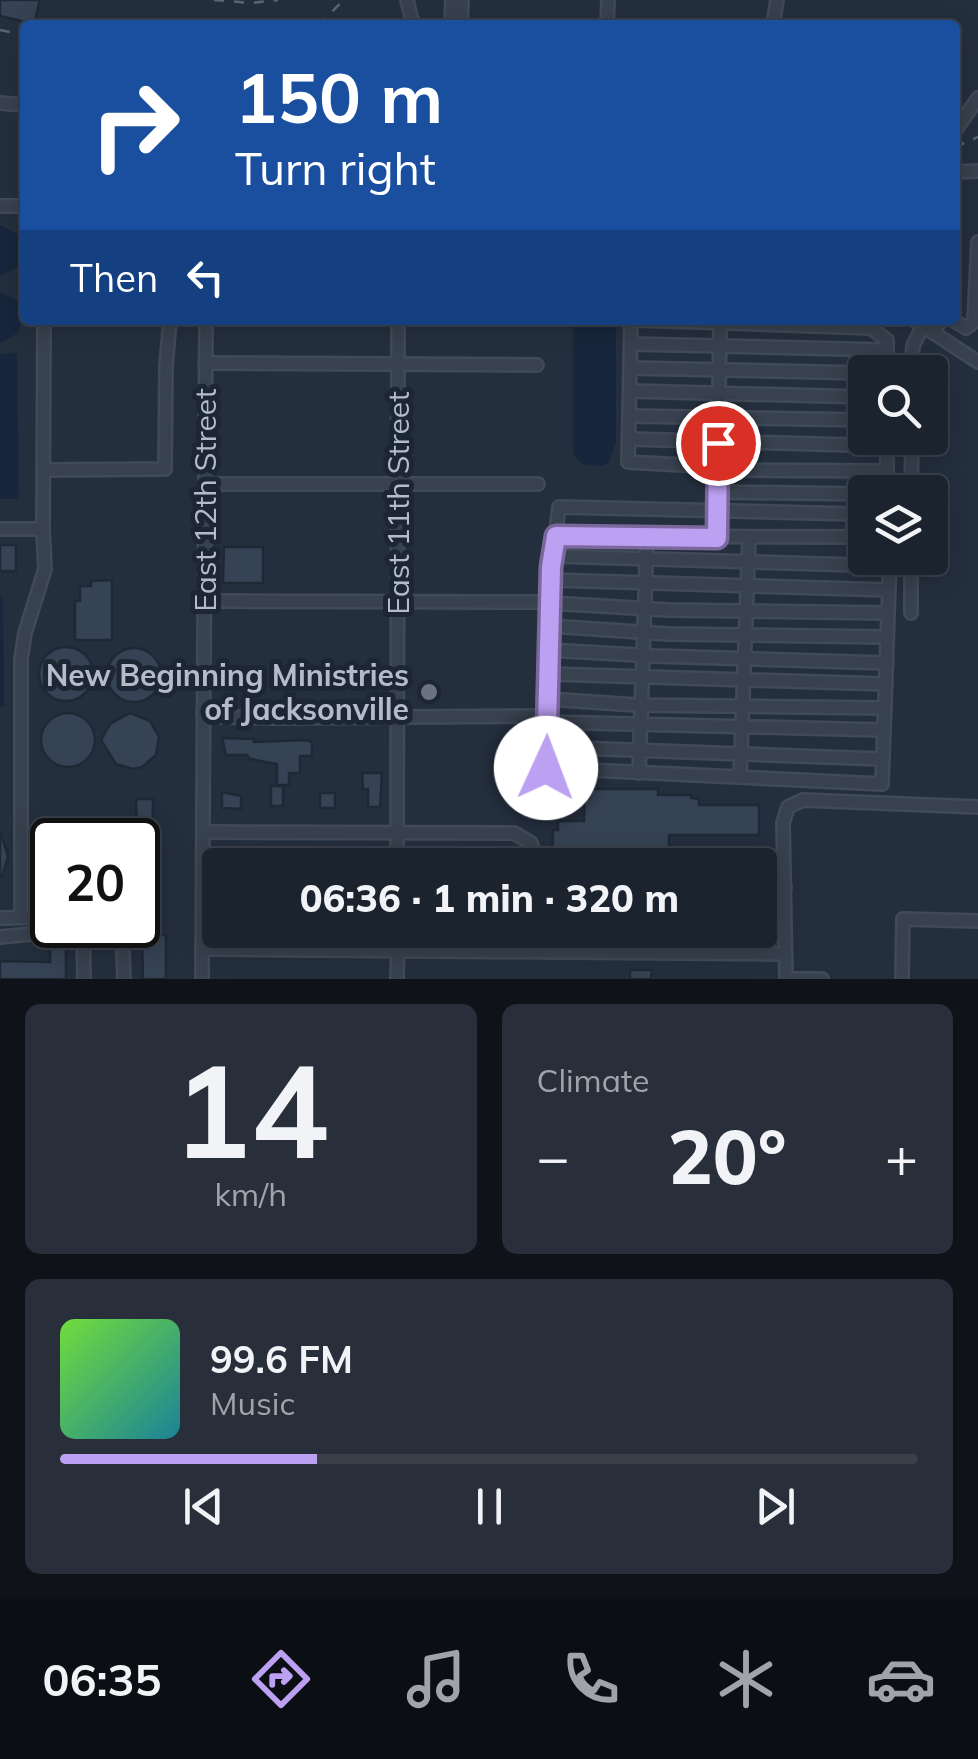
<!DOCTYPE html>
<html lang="en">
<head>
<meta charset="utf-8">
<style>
	body { margin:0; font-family:Mulish,sans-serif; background:#282f3a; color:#f1f3f6; height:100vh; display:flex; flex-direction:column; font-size:38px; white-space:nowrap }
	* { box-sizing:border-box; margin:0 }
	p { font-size:32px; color:#a0a4aa }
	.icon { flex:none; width:55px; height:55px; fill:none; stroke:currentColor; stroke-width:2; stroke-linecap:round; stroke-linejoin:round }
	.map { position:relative; height:979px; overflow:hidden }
	.drawer { display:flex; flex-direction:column; gap:25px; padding:25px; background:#0f1319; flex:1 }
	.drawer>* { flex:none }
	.top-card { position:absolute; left:20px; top:20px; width:940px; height:305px; border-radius:10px; box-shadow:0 5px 25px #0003,0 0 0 2px #39404a; background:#1a4fa0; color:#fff; overflow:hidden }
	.tools { position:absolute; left:848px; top:355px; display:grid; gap:20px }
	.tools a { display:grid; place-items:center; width:100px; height:100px; border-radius:10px; background:#1b232e; box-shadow:0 5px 25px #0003,0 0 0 2px #39404a; font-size:50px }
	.speed { position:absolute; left:30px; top:818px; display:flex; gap:20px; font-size:50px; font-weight:700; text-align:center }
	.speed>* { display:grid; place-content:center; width:130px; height:130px; border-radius:50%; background:#1b232e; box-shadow:0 5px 25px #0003,0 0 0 2px #39404a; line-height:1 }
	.speed .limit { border:5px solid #111; border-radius:15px; background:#fff; color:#111 }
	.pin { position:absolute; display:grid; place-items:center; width:85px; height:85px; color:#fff; margin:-42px; border:5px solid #fff; border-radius:50%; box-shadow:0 2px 10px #0007 }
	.me { position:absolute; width:110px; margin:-55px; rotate:2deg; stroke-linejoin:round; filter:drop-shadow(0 0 8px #0008) }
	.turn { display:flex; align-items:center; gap:35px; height:210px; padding:0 50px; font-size:45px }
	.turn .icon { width:130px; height:130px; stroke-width:2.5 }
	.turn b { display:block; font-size:70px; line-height:85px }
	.then { display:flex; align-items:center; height:95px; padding:0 50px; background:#0003; gap:20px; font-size:38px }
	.big { font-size:75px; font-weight:800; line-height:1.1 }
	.drawer .widget { flex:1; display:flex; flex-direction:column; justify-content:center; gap:15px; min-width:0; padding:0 35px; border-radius:15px; background:#282f3a }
	.drawer .dial { align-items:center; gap:0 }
	.dial b { font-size:130px; line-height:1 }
	.song { display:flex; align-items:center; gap:30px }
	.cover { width:120px; height:120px; border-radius:15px; background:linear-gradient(135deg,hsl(100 70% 55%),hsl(190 70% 35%)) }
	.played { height:10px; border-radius:5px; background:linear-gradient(90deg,#bca0f2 30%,#39404a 30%) }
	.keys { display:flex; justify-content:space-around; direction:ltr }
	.heat { display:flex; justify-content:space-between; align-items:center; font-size:55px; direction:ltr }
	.drawer .tiles { flex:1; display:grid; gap:25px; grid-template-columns:1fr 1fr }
	.widget:last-child { grid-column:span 2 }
	.trip { position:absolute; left:202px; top:848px; width:575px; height:100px; border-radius:10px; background:#1b232e; box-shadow:0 5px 25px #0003,0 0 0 2px #39404a; font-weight:800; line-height:100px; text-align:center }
	.menu { display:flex; height:160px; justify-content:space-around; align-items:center; background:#0b0e12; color:#a0a4aa }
	.menu .icon { width:70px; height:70px }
	.menu .selected { color:#bca0f2 }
	.menu b { font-size:45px; color:#f1f3f6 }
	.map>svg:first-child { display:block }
	.water { fill:#17263c }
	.building { fill:#364354; stroke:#1f2835; stroke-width:2.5 }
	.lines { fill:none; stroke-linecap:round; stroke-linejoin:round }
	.minor-casing { stroke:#414a57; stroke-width:16 }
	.minor { stroke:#38414e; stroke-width:11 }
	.rail { stroke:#5a6575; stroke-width:2.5; stroke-dasharray:10 10; stroke-linecap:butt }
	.route-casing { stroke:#7a689d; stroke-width:25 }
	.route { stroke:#bca0f2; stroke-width:18 }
	.worship-dot { fill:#6b7280; stroke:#1d2633; stroke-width:4 }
	.labels { text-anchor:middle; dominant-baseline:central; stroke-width:10; stroke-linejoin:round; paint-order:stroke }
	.street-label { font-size:30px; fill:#b4bcc9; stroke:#1d2633 }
	.poi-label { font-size:30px; font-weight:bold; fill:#b4bcc9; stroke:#1d2633; text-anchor:end }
</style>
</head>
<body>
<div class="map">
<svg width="978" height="979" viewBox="0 0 978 979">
	<rect width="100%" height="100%" fill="#242f3e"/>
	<!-- water -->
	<g class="water">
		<path d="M0 225 18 234 24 251 19 266 0 276Z"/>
		<path d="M0 292 18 301 24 317 18 333 0 343Z"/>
		<path d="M573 320H616V442L609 463 601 466 582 464 573 454Z"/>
		<path d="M17 353 19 499H0V354Z"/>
		<path d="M0 597H3L4 707H0Z"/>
	</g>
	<!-- building -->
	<g class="building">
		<path d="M0 0H40L34 24 0 16Z"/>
		<rect x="0" y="545" width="16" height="26"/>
		<path d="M224 547H263V583H223Z"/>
		<path d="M112 580V640H75V601H80V586H91V581Z"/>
		<circle cx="66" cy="674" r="27"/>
		<circle cx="134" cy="675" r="27"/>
		<path d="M245 667H263V692L219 689V677H245Z"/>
		<circle cx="68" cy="740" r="27"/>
		<path d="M130 713 150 721 159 737 156 755 142 767 133 769 116 764 101 740 110 724Z"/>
		<path d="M222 738 254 739V742L305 740 312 742V756H300V773H289V785H277V764L250 759 247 755H226Z"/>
		<path d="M362 773H382L380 807H368V789H363Z"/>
		<rect x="271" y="786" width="12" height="20"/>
		<path d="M585 789H658V795H691V798L699 799V805H759V835H669V862L552 865 553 830H558V821H584Z"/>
		<path d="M222 792 241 796V809L222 808Z"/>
		<rect x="320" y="793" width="15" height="15"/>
		<path d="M136 799H153L152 872H138V840H52V872H39V829H137Z"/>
		<path d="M0 831 8 856 2 877 0 876Z"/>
		<path d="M319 855 379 856V865H319Z"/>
		<path d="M142 935H166V979H143Z"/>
		<path d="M50 936H66V979H0V961L50 962Z"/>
		<path d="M630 970H652L651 979H630Z"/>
	</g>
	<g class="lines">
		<defs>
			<g id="minor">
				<path d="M407 0 413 25"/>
				<path d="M451 25 452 0"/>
				<path d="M461 25 462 0"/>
				<path d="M607 25 608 0"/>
				<path d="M773 25 777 0"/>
				<path d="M0 103 25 105"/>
				<path d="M955 131 978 98"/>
				<path d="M955 172 978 171"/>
				<path d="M0 206H25"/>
				<path d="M631 320 628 462 718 467"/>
				<path d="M636 320 871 328"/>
				<path d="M860 320 887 340V372"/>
				<path d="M914 320 978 362"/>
				<path d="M953 320 966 328 974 322 978 242"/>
				<path d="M933 333 941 320"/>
				<path d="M631 344 887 350"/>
				<path d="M205 363 537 365"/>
				<path d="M630 368 865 373"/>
				<path d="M911 372 913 346 923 325"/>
				<path d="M630 391 865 397"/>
				<path d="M629 416 865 420"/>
				<path d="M629 439 887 446"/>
				<path d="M43 470 165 469 166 366 170 320"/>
				<path d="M718 470 887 471"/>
				<path d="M205 484H538"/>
				<path d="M718 492 865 494"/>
				<path d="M872 492 887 486V438"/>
				<path d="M911 492 912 439"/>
				<path d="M865 496 856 500 853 526 865 531"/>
				<path d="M855 514 559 507 551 567 547 768 882 784 890 558"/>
				<path d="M0 529H43L44 320"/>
				<path d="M556 536 865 537"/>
				<path d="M717 538 720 320"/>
				<path d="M553 556 890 566"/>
				<path d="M551 580 889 590"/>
				<path d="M204 601 539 602"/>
				<path d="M550 603 668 610 888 613"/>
				<path d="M911 613V558"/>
				<path d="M550 626 668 634 887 637"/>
				<path d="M549 650 654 656 887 663"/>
				<path d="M549 674 886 684"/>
				<path d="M548 699 636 705 885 708"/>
				<path d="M203 712 223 717 274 718 536 716"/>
				<path d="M548 722 884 730"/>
				<path d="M547 747 883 759"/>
				<path d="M639 773 647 537"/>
				<path d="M740 777 749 538"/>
				<path d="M203 832 514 833 531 843 539 865"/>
				<path d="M397 865 398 320"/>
				<path d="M760 888H785"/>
				<path d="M21 917V659L25 633 45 569 43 529"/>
				<path d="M0 918 52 917"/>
				<path d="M83 925 84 979"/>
				<path d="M122 925 124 979"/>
				<path d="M0 937 32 934 44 917"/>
				<path d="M202 949 785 954"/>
				<path d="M202 979 206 320"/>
				<path d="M397 979 398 930"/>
				<path d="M786 979 783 823 788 807 803 800 978 807"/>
				<path d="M786 979H822"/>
				<path d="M902 979 903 919 978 921"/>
			</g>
		</defs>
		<!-- minor casing -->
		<use href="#minor" class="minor-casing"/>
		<!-- minor -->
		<use href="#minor" class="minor"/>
		<!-- rail -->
		<g class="rail">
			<path d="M214 0 251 3 278 0"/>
			<path d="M318 25 344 0"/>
			<path d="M0 30 25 35"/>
			<path d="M955 147 978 137"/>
		</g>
	</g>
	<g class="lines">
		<defs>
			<path id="route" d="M546 768 551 567 556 536 717 538 718 443"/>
		</defs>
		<!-- route casing -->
		<use href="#route" class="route-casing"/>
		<!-- route -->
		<use href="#route" class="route"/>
	</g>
	<!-- markers -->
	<circle class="worship-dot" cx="429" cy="692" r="10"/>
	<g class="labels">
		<!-- street labels -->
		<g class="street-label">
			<text transform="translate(205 500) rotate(-90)">East 12th Street</text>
			<text transform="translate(398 503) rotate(-90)">East 11th Street</text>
		</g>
		<!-- poi labels -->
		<g class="poi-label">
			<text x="409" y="675">New Beginning Ministries<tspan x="409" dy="34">of Jacksonville</tspan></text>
		</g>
	</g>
</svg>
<div class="tools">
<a><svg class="icon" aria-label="search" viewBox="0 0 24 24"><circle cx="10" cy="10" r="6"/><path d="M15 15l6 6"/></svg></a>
<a><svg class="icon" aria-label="layers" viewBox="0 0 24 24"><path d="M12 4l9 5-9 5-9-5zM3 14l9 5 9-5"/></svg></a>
</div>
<div class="speed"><div class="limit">20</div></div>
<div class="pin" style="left:718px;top:443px;background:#d93025"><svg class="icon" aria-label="arrive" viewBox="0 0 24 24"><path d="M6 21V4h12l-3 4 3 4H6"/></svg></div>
<svg class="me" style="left:546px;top:768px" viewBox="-20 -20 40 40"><circle r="19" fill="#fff"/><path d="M0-13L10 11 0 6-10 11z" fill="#bca0f2"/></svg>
<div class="trip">06:36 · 1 min · 320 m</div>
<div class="top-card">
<div class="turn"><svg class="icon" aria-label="right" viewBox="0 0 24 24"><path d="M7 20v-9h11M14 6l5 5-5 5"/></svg><div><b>150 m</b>Turn right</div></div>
<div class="then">Then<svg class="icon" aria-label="left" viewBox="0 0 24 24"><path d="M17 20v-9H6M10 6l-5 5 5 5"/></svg></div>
</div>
</div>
<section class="drawer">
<div class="tiles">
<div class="widget dial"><b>14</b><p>km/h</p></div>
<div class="widget"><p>Climate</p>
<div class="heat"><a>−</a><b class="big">20°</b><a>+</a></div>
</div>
<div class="widget">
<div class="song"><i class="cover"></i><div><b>99.6 FM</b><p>Music</p></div></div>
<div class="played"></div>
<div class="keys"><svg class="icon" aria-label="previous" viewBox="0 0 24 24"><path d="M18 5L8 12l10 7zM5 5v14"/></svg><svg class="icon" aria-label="pause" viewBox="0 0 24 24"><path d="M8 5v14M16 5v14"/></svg><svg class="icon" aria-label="next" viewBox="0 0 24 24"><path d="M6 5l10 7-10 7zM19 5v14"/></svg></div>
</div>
</div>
</section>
<nav class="menu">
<b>06:35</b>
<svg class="icon selected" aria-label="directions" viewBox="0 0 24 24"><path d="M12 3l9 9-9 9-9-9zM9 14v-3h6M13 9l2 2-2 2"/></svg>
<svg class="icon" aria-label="music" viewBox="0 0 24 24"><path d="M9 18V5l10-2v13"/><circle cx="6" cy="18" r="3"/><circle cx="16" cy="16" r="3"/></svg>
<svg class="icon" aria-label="phone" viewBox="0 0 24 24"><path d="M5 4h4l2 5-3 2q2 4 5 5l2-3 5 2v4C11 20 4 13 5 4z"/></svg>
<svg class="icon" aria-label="climate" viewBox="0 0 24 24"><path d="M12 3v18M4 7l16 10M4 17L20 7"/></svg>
<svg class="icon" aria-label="car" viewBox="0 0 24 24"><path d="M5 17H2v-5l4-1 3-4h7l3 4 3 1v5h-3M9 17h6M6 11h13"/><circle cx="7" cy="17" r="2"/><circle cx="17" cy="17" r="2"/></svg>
</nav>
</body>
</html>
